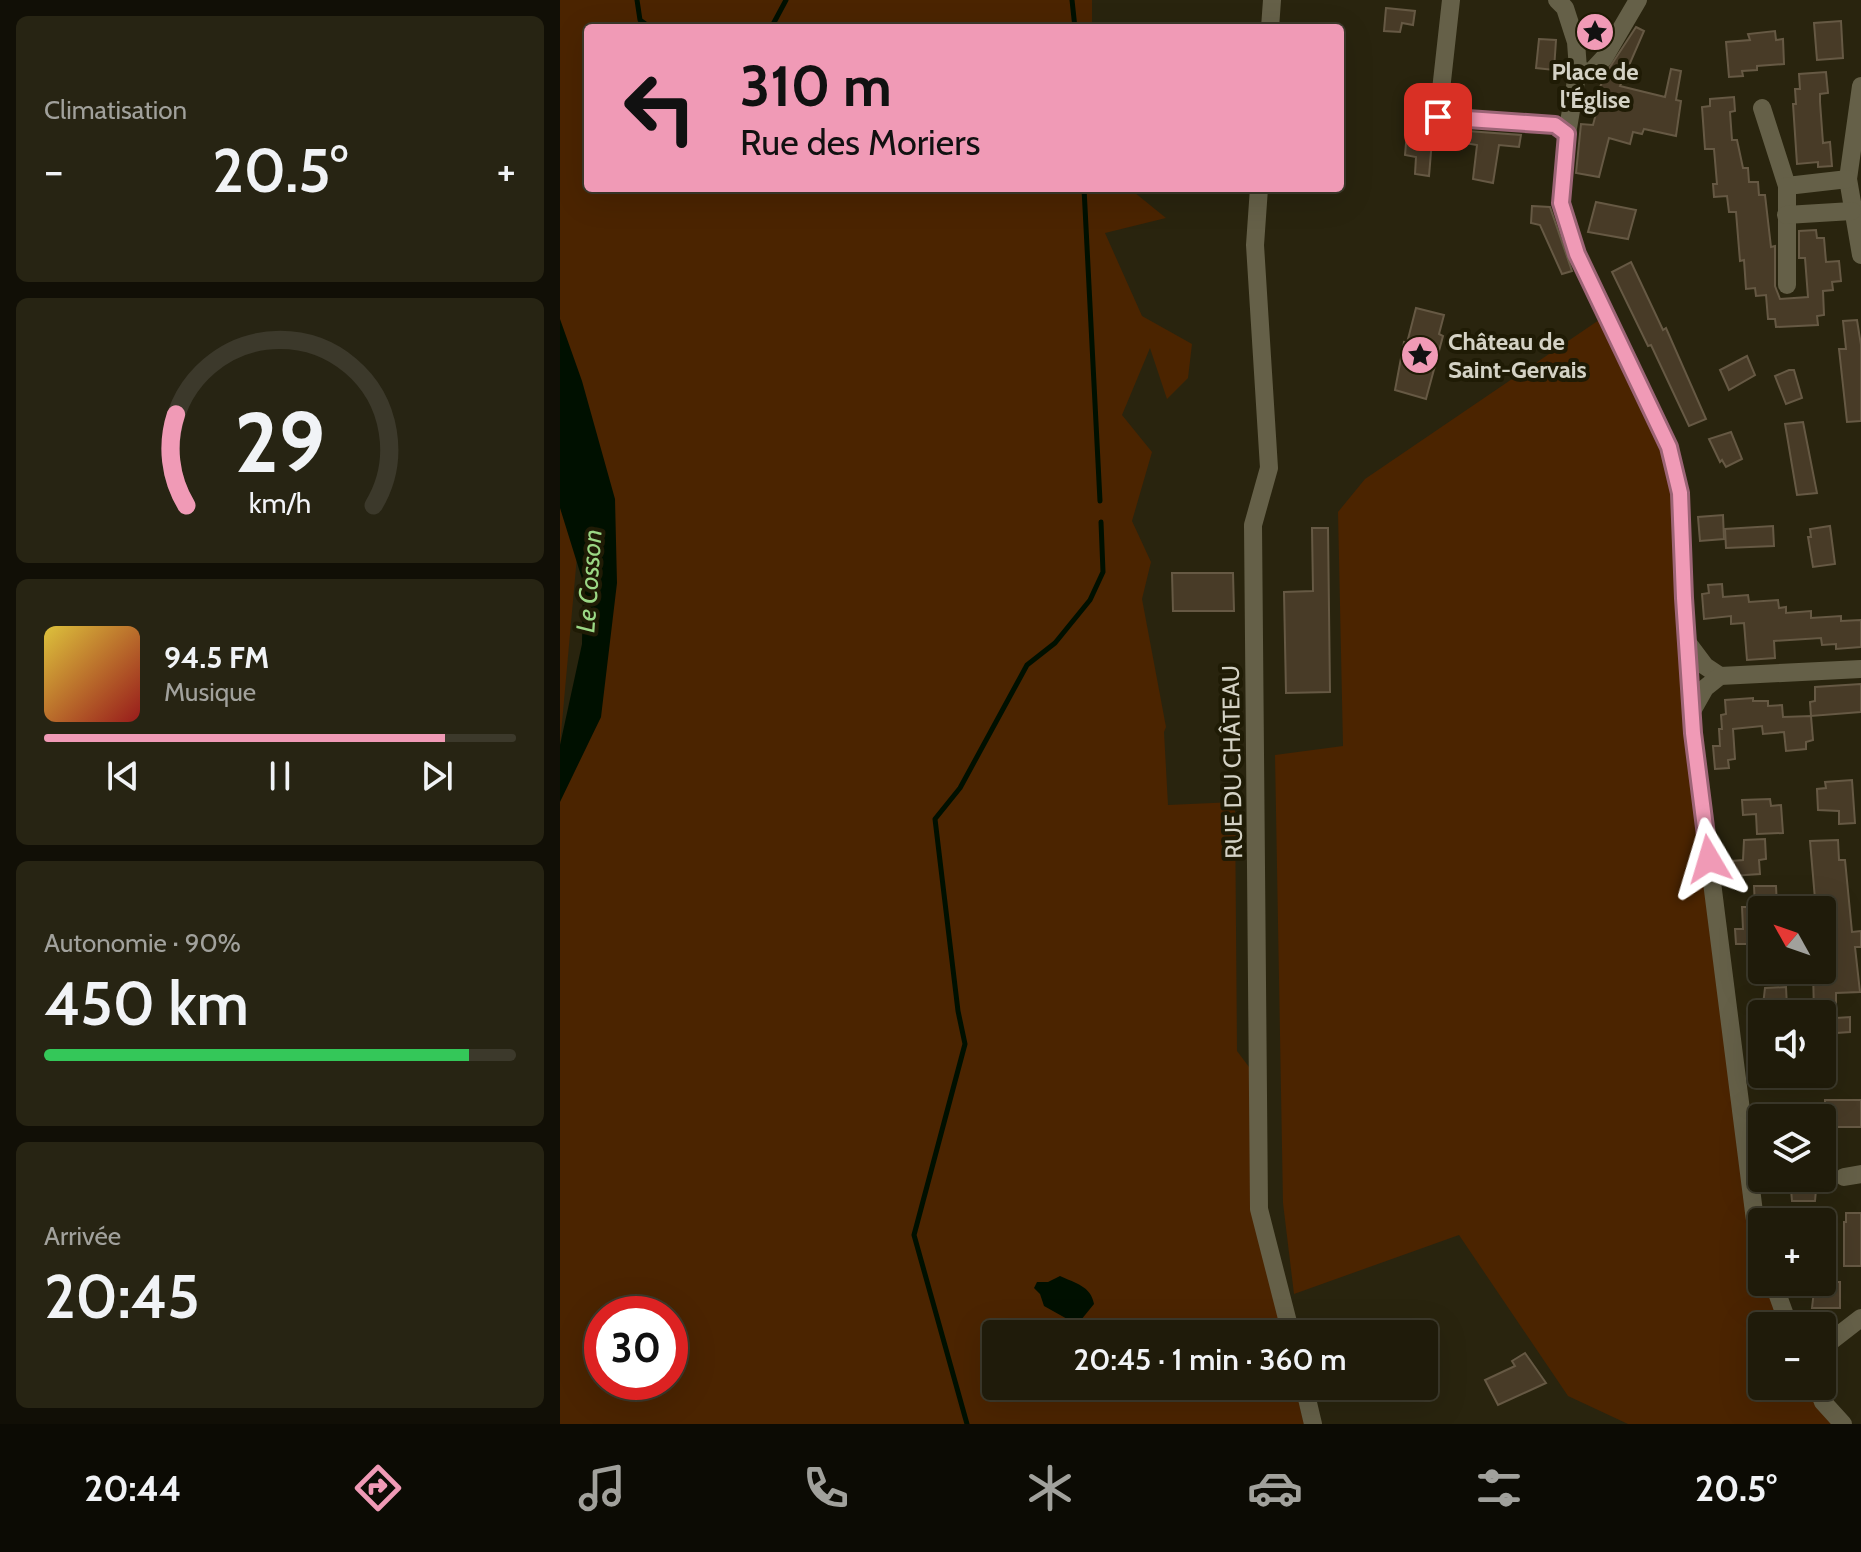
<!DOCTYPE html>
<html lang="fr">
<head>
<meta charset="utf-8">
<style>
	body { margin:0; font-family:Cabin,sans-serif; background:#272413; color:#f1f3f6; height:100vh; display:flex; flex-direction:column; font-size:30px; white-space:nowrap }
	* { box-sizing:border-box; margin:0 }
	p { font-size:26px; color:#a1a19c }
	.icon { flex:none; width:44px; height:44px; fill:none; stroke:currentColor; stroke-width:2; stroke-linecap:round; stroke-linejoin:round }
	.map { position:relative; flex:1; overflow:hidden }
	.drawer { display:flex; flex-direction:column; gap:16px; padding:16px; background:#110f06; width:560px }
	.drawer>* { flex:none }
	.guide { position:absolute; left:24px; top:24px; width:760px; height:168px; border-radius:8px; box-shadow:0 8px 32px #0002,0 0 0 2px #3c392b; background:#f09ab6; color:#111; overflow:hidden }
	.needle { width:52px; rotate:310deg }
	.buttons { position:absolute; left:1188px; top:896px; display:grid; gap:16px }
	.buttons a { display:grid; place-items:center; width:88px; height:88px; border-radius:8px; background:#1f1b0a; box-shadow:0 8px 32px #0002,0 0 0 2px #3c392b; font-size:40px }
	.speed { position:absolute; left:24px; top:1296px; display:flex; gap:16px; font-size:40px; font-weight:700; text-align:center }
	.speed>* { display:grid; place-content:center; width:104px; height:104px; border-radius:50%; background:#1f1b0a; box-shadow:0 8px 32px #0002,0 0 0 2px #3c392b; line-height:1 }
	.speed .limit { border:12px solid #d22; background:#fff; color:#111 }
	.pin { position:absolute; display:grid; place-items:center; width:68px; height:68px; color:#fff; margin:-34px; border-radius:16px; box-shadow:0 4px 12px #0006 }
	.me { position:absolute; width:88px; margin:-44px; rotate:353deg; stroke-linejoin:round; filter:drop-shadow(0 0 6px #0008) }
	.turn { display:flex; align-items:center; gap:28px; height:168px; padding:0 24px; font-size:36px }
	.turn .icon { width:104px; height:104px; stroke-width:2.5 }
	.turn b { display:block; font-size:56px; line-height:68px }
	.big { font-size:60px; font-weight:600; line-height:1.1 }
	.drawer .card { flex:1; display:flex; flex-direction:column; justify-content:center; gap:12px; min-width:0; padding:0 28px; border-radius:12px; background:#272413 }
	.drawer .dial { align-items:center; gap:0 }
	.dial svg { height:208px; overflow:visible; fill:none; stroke:#3c392b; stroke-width:7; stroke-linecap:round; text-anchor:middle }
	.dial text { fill:#f1f3f6; stroke:none }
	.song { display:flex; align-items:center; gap:24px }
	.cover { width:96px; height:96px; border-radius:12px; background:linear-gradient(135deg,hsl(50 70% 55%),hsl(0 70% 35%)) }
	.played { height:8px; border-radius:4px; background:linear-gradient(90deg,#f09ab6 85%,#3c392b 85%) }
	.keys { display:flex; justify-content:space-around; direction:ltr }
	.heat { display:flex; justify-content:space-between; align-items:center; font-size:44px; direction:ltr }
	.charge { height:12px; border-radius:6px; background:linear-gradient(90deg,#34c759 90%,#3c392b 0) }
	.trip { position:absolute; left:422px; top:1320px; width:456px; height:80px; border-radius:8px; background:#1f1b0a; box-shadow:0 8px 32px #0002,0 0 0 2px #3c392b; font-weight:600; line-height:80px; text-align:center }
	.tab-bar { display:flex; height:128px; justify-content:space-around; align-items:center; background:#0c0b04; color:#a1a19c }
	.tab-bar .icon { width:56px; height:56px }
	.tab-bar .on { color:#f09ab6 }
	.tab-bar b { font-size:36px; color:#f1f3f6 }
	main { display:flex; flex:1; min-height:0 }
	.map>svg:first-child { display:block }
	.green { fill:#4b2400; fill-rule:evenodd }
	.water { fill:#001000 }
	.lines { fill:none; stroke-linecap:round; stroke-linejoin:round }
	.stream { stroke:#001000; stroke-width:5 }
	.building { fill:#483b27; stroke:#665944; stroke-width:2 }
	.minor { stroke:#656048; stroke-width:18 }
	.route-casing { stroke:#9c6476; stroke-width:20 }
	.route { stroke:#f09ab6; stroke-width:14 }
	.labels { text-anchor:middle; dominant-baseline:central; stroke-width:8; stroke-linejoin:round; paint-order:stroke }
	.poi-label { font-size:24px; font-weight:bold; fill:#d4d2c5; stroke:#1f1b05 }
	.street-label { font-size:24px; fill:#d4d2c5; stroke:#1f1b05 }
	.water-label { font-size:26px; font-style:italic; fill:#9bd885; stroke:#1f1b05 }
</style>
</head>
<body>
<main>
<section class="drawer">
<div class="card"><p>Climatisation</p>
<div class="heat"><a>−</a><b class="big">20.5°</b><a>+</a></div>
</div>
<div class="card dial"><svg viewBox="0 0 100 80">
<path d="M14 69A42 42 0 1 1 86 69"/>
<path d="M14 69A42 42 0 0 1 10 34" stroke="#f09ab6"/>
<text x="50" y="56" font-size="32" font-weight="700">29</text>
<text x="50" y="72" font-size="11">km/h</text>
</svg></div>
<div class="card">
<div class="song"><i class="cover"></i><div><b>94.5 FM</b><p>Musique</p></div></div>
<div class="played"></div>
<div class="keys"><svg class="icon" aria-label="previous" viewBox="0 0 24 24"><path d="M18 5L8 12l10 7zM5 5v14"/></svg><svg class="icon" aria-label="pause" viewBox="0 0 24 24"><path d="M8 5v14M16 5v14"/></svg><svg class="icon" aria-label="next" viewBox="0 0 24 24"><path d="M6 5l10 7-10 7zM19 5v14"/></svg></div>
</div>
<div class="card"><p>Autonomie · 90%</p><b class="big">450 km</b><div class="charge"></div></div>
<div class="card"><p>Arrivée</p><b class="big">20:45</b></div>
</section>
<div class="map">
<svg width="1301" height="1424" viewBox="0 0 1301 1424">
	<rect width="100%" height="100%" fill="#29240e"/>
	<!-- green -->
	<g class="green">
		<path d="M0 0H532V28H28V188H569L606 218 545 233 582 316 632 344 628 378 607 399 590 348 562 415 592 452 572 521 591 562 582 599 606 727 604 732 608 805 675 802 677 1051 689 1067 722 1334H436V1386H735L744 1424H0V795L41 717 0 353ZM42 1314H110V1382H42Z"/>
		<path d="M1039 320 1117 456 1185 1180 1202 1237V1282H1215L1228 1326H1202V1386H1246L1276 1424H1068L1008 1396 899 1235 734 1294 723 1203 715 755 783 746 778 512 805 479Z"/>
		<path d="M0 457 20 523 0 745Z"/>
	</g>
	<!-- water -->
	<g class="water">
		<path d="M0 319 22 381 55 499 57 583 41 717 0 802V745L22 644 23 582 0 508Z"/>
		<path d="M500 1276C515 1283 531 1286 534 1304L521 1320H509L484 1306 480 1294 474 1288 477 1282H488Z"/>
	</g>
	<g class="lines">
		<!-- stream -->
		<g class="stream">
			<path d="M77 0 80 20 91 28"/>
			<path d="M512 0 515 28"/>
			<path d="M211 28 226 0"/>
			<path d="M524 188 540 501"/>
			<path d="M407 1424 354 1235 405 1044 398 1011 375 819 400 788 467 665 495 643 530 600 543 572 541 522"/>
		</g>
	</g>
	<!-- building -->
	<g class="building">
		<path d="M826 8 855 11 853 25 842 23 840 32 824 31Z"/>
		<path d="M1281 21 1283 58 1257 60 1254 23Z"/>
		<path d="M1076 27 1084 31 1060 86 1105 97 1111 69 1121 71 1116 100 1121 101 1116 136 1084 129 1082 134 1073 132 1070 144 1049 138 1039 177 1016 173 1021 124 1033 125 1040 98 1037 94 1046 73Z"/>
		<path d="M1215 31 1216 40 1223 39 1224 64 1197 66V70L1182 71 1183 76 1169 77 1166 42 1190 40 1188 34Z"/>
		<path d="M979 39 996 40 994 70 976 68Z"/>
		<path d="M1266 72 1268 93 1260 94V102L1263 143 1270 142 1272 166 1258 167V162L1237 164 1233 104H1236L1235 89H1240L1239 74Z"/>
		<path d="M1174 97 1175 111 1170 112 1172 140H1177L1183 168H1188L1189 182H1198L1199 195H1205L1211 247 1215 246V286L1220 299 1248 297 1245 258H1239V231L1256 230 1257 238H1264L1266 262 1279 261 1281 281 1272 282 1273 290 1263 291 1264 315 1257 316 1258 325 1216 327 1215 319H1208L1206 295 1196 296 1195 288 1186 289 1184 260 1180 261 1176 212H1169L1167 196 1154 197 1153 184H1157L1154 149H1145L1142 107 1150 106V99Z"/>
		<path d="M859 127 873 128 869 176 855 174 856 157 845 155 847 132 857 134Z"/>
		<path d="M894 130 961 135 959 147 939 145 933 183 913 179 917 145 892 141Z"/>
		<path d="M1036 202 1076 210 1068 239 1028 232Z"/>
		<path d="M972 206 990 207 1012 271 1002 274 980 225 971 223Z"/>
		<path d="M1071 262 1103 330 1106 328 1146 419 1129 426 1091 345 1088 346 1052 272Z"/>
		<path d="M856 308 884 315 879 334 883 336 866 399 835 390 844 342 847 343Z"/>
		<path d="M1297 320 1301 345V421L1287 422 1279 349H1286L1283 321Z"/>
		<path d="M1187 356 1195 375 1169 390 1160 370Z"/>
		<path d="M1229 370H1234L1242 398 1226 404 1215 376Z"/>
		<path d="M1243 422 1257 493 1237 495 1225 424Z"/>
		<path d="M1171 432 1182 459 1166 467 1162 460 1160 462 1149 439Z"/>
		<path d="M1163 515 1164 539 1140 541 1138 517Z"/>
		<path d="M1213 526 1214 546 1166 548 1165 529Z"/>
		<path d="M1270 526 1275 564 1253 567 1248 537H1251L1250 529Z"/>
		<path d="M752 528H768L770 692 726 693 724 592 753 591Z"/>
		<path d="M612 573H673L674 611H613Z"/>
		<path d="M1162 584 1163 597 1188 595 1189 602 1218 600 1219 608 1226 607V613L1251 611V618L1281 616V621L1301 620V647L1276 649V644L1262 645 1261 638 1214 641 1215 658 1187 660 1184 623 1171 624V616L1144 619 1142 594 1149 593 1148 585Z"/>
		<path d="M1301 684V712L1251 716 1250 702 1255 701V687Z"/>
		<path d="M1193 698V701H1208V706L1222 705 1223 717 1251 716 1253 740 1246 742V749L1226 751 1224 732 1203 734 1202 726 1173 729 1175 759 1168 760 1169 768 1155 769 1153 746H1160L1159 729H1162L1161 715 1166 714 1165 700Z"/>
		<path d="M1292 780 1295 823 1279 824V811L1258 810 1257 789 1266 788 1265 782Z"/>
		<path d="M1210 799 1211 806 1221 805 1223 833 1197 834 1196 814 1183 815 1182 800Z"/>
		<path d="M1205 839 1206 859 1199 860 1200 874 1171 876V861L1183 860 1184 840Z"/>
		<path d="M1278 840 1279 860H1285L1292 932 1301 931V947H1295L1300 992 1276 993V1018L1290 1017V1032L1262 1034V1014H1254L1253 970H1262V954L1272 953 1269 898 1255 899 1250 841Z"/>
		<path d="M1194 886H1216L1217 906H1210L1211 910H1202V958L1190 955 1189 944H1176L1175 929H1183L1182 907H1195Z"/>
		<path d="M1226 987 1227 1007H1220L1221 1014H1202L1205 988Z"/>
		<path d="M1265 1100H1301V1127H1265V1125H1262V1118H1257V1103H1265Z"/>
		<path d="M1230 1178H1257L1255 1201H1232Z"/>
		<path d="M1286 1213H1301V1266H1284V1222H1286Z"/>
		<path d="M1255 1282H1280V1308H1252Z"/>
		<path d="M965 1353 986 1383 938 1405 925 1380 955 1366 952 1361Z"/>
	</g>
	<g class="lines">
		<!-- minor -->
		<g class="minor">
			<path d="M891 0 878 117 995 125 1007 134"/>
			<path d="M997 0 1005 8 1016 42 1018 69 1007 134 1001 203 1017 254 1109 447 1120 493 1124 598 1133 733 1196 1228 1202 1246"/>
			<path d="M710 28 712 0"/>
			<path d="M1018 69 1030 73 1044 58 1078 0"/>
			<path d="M1301 86 1288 179 1301 255"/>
			<path d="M1202 108 1227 186 1288 179"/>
			<path d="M1227 186V285"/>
			<path d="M699 188 695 245 709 468 693 525 699 1209 731 1334"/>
			<path d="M1226 215 1292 211"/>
			<path d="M1127 642 1145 666 1160 676"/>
			<path d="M1132 711 1145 688 1160 676 1301 669"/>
			<path d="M1284 1177 1301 1174"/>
			<path d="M1213 1282 1229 1326"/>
			<path d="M1262 1348 1301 1318"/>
			<path d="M744 1386 753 1424"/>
			<path d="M1257 1386 1263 1402 1283 1424"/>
		</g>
	</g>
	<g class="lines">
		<defs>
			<path id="route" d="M878 117 995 125 1007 134 1001 203 1017 254 1109 447 1120 493 1124 598 1133 733 1149 859"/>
		</defs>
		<!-- route casing -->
		<use href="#route" class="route-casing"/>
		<!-- route -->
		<use href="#route" class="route"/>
	</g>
	<!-- icons -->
	<defs>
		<symbol id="sight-disc" viewBox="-11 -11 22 22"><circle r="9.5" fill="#f09ab6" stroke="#1f1b05"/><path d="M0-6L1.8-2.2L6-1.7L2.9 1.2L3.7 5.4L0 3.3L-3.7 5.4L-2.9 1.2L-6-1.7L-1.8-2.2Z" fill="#111"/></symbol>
	</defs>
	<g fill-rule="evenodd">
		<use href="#sight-disc" x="1013" y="10" width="44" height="44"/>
		<use href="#sight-disc" x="838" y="333" width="44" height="44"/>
	</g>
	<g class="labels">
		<!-- poi labels -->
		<g class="poi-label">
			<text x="1035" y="71">Place de<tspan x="1035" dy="28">l'Église</tspan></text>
			<text x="888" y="341" text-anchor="start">Château de<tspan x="888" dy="28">Saint-Gervais</tspan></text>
		</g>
		<!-- street labels -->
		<g class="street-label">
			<text transform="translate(672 762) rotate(-91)">RUE DU CHÂTEAU</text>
		</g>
		<!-- water labels -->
		<g class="water-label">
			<text transform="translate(29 581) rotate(-86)">Le Cosson</text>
		</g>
	</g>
</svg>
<div class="buttons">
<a><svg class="needle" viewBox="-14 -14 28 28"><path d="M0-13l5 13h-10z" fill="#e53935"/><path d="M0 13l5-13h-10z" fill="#a1a19c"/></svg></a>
<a><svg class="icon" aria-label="sound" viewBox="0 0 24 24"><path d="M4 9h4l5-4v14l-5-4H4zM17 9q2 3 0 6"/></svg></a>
<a><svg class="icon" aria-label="layers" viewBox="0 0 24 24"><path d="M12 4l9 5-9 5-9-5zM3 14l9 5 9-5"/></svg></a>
<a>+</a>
<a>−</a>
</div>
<div class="speed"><div class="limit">30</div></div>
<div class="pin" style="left:878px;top:117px;background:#d93025"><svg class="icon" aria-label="arrive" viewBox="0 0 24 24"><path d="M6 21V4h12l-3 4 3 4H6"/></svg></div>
<svg class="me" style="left:1149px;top:859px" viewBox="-20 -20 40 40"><path d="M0-17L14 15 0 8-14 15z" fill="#f09ab6" stroke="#fff" stroke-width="4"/></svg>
<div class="trip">20:45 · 1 min · 360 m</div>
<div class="guide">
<div class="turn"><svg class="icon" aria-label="left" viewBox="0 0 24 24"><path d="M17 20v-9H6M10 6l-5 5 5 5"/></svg><div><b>310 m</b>Rue des Moriers</div></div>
</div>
</div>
</main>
<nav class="tab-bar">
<b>20:44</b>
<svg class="icon on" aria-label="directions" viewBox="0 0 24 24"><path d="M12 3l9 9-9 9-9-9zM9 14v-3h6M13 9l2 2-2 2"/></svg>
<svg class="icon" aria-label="music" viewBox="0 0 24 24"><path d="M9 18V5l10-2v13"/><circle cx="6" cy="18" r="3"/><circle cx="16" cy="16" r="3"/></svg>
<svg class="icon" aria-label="phone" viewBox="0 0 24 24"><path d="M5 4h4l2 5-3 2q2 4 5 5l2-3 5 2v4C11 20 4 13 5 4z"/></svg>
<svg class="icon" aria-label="climate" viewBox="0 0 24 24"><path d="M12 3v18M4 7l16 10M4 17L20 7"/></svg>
<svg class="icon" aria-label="car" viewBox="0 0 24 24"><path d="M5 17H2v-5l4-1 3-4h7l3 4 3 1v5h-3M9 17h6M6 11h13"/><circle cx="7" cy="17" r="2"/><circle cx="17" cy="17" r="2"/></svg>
<svg class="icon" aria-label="filters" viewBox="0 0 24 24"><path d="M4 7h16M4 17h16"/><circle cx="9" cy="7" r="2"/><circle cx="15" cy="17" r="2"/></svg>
<b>20.5°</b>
</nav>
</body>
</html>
